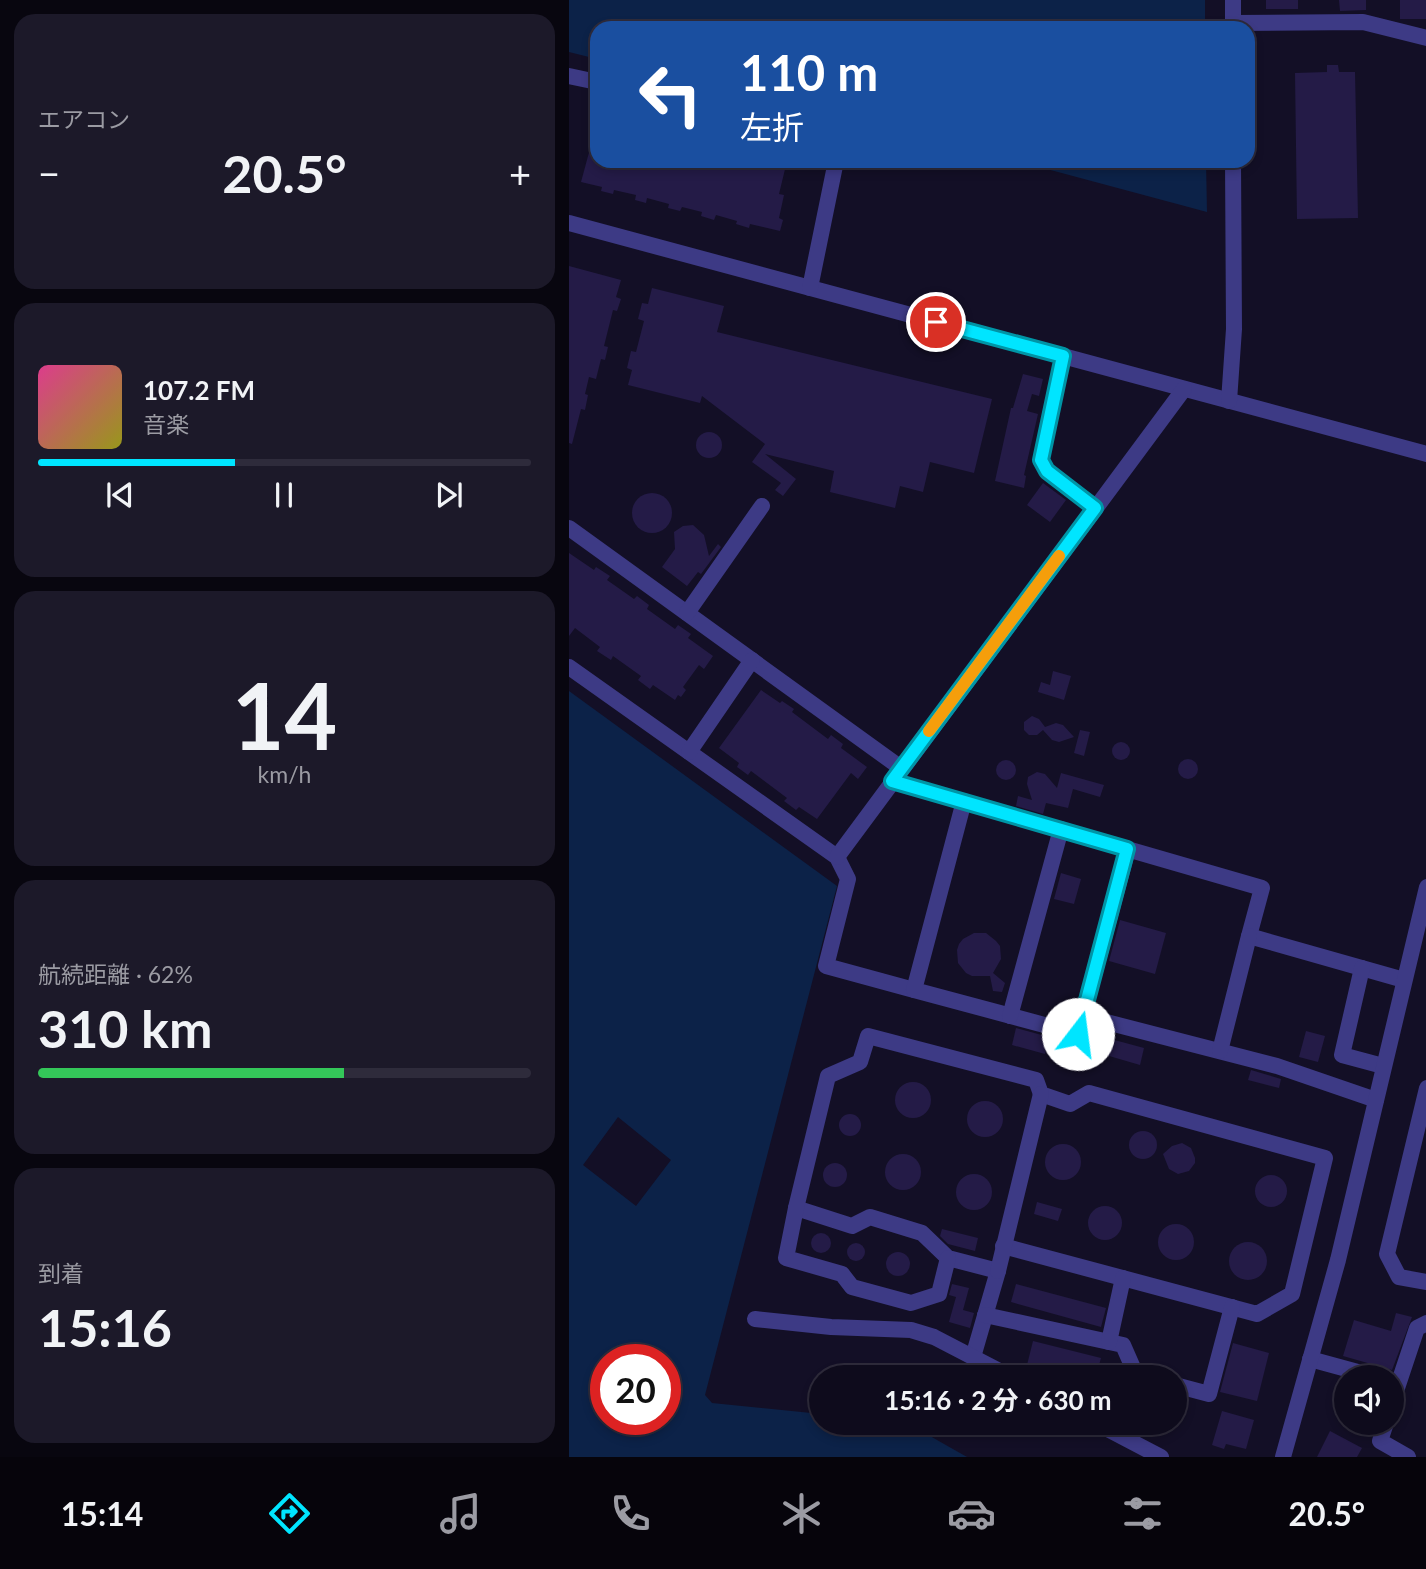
<!DOCTYPE html>
<html lang="ja">
<head>
<meta charset="utf-8">
<style>
	body { margin:0; font-family:Lato,"Noto Sans JP",sans-serif; background:#1c1929; color:#f1f3f6; height:100vh; display:flex; flex-direction:column; font-size:26px; white-space:nowrap }
	* { box-sizing:border-box; margin:0 }
	p { font-size:23px; color:#9b9ba3 }
	.icon { flex:none; width:38px; height:38px; fill:none; stroke:currentColor; stroke-width:2; stroke-linecap:round; stroke-linejoin:round }
	.map { position:relative; flex:1; overflow:hidden }
	.details { display:flex; flex-direction:column; gap:14px; padding:14px; background:#08060f; width:569px }
	.details>* { flex:none }
	.banner { position:absolute; left:21px; top:21px; width:665px; height:147px; border-radius:21px; box-shadow:0 4px 10px #0003,0 0 0 2px #2e2b3b; background:#1a4fa0; color:#fff; overflow:hidden }
	.fabs { position:absolute; left:765px; top:1365px; display:grid; gap:14px }
	.fabs a { display:grid; place-items:center; width:70px; height:70px; border-radius:50%; background:#0e0b1c; box-shadow:0 4px 10px #0003,0 0 0 2px #2e2b3b; font-size:35px }
	.speed { position:absolute; left:21px; top:1344px; display:flex; gap:14px; font-size:35px; font-weight:700; text-align:center }
	.speed>* { display:grid; place-content:center; width:91px; height:91px; border-radius:50%; background:#0e0b1c; box-shadow:0 4px 10px #0003,0 0 0 2px #2e2b3b; line-height:1 }
	.speed .limit { border:10px solid #d22; background:#fff; color:#111 }
	.pin { position:absolute; display:grid; place-items:center; width:60px; height:60px; color:#fff; margin:-30px; border:4px solid #fff; border-radius:50%; box-shadow:0 2px 7px #0007 }
	.me { position:absolute; width:77px; margin:-38px; rotate:15deg; stroke-linejoin:round; filter:drop-shadow(0 0 5px #0008) }
	.turn { display:flex; align-items:center; gap:24px; height:147px; padding:0 35px; font-size:32px }
	.turn .icon { width:91px; height:91px; stroke-width:2.5 }
	.turn b { display:block; font-size:49px; line-height:60px }
	.big { font-size:52px; font-weight:700; line-height:1.1 }
	.details .widget { flex:1; display:flex; flex-direction:column; justify-content:center; gap:10px; min-width:0; padding:0 24px; border-radius:21px; background:#1c1929 }
	.details .dial { align-items:center; gap:0 }
	.dial b { font-size:91px; line-height:1 }
	.song { display:flex; align-items:center; gap:21px }
	.cover { width:84px; height:84px; border-radius:10px; background:linear-gradient(135deg,hsl(330 70% 55%),hsl(60 70% 35%)) }
	.played { height:7px; border-radius:4px; background:linear-gradient(90deg,#00e5ff 40%,#2e2b3b 40%) }
	.keys { display:flex; justify-content:space-around; direction:ltr }
	.heat { display:flex; justify-content:space-between; align-items:center; font-size:38px; direction:ltr }
	.charge { height:10px; border-radius:5px; background:linear-gradient(90deg,#34c759 62%,#2e2b3b 0) }
	.trip { position:absolute; left:240px; top:1365px; width:378px; height:70px; border-radius:35px; background:#0e0b1c; box-shadow:0 4px 10px #0003,0 0 0 2px #2e2b3b; font-weight:700; line-height:70px; text-align:center }
	.dock { display:flex; height:112px; justify-content:space-around; align-items:center; background:#06040b; color:#9b9ba3 }
	.dock .icon { width:49px; height:49px }
	.dock .current { color:#00e5ff }
	.dock b { font-size:32px; color:#f1f3f6 }
	main { display:flex; flex:1; min-height:0 }
	.map>svg:first-child { display:block }
	.water { fill:#0c2248; fill-rule:evenodd }
	.building { fill:#241b47 }
	.lines { fill:none; stroke-linecap:round; stroke-linejoin:round }
	.minor { stroke:#3d3a85; stroke-width:16 }
	.route-casing { stroke:#0095a6; stroke-width:18 }
	.route { stroke:#00e5ff; stroke-width:12 }
	.slow { stroke:#f59e0b; stroke-width:12 }
</style>
</head>
<body>
<main>
<section class="details">
<div class="widget"><p>エアコン</p>
<div class="heat"><a>−</a><b class="big">20.5°</b><a>+</a></div>
</div>
<div class="widget">
<div class="song"><i class="cover"></i><div><b>107.2 FM</b><p>音楽</p></div></div>
<div class="played"></div>
<div class="keys"><svg class="icon" aria-label="previous" viewBox="0 0 24 24"><path d="M18 5L8 12l10 7zM5 5v14"/></svg><svg class="icon" aria-label="pause" viewBox="0 0 24 24"><path d="M8 5v14M16 5v14"/></svg><svg class="icon" aria-label="next" viewBox="0 0 24 24"><path d="M6 5l10 7-10 7zM19 5v14"/></svg></div>
</div>
<div class="widget dial"><b>14</b><p>km/h</p></div>
<div class="widget"><p>航続距離 · 62%</p><b class="big">310 km</b><div class="charge"></div></div>
<div class="widget"><p>到着</p><b class="big">15:16</b></div>
</section>
<div class="map">
<svg width="858" height="1457" viewBox="0 0 858 1457">
	<rect width="100%" height="100%" fill="#130f26"/>
	<!-- water -->
	<g class="water">
		<path d="M0 0H636V28H28V59L0 52Z"/>
		<path d="M448 161H637L638 212Z"/>
		<path d="M0 691 268 886 136 1395 143 1403 252 1414V1423H338L398 1457H0ZM49 1117 102 1160 67 1206 14 1165ZM37 1360H96V1419H37Z"/>
	</g>
	<!-- building -->
	<g class="building">
		<rect x="697" y="0" width="32" height="9"/>
		<path d="M770 0H797V10L771 11Z"/>
		<rect x="831" y="0" width="27" height="19"/>
		<path d="M758 65H769L770 72H786L789 218 728 219 726 73 758 72Z"/>
		<path d="M25 134H28V161H218L210 194 215 195 210 218 214 220 211 231 181 224 180 228 167 224 168 221 147 215 145 220 132 216 133 212 113 207 111 211 99 208 100 204 78 198 77 203 66 200 67 195 45 190 44 194 32 191 33 187 12 182Z"/>
		<path d="M0 266 52 280 47 297 52 299 48 311 44 310 35 346 39 347 36 360 32 359 27 379 20 377 16 394 19 395 16 410 12 409 3 444 0 443Z"/>
		<path d="M83 288 155 306 148 332 423 399 405 473 361 462 354 492 331 486 326 508 261 492 265 471 196 454 227 479 214 496 206 490 212 483 183 462 196 444 133 396 131 403 59 385 63 370 58 368 62 351 67 352 75 321 69 319 73 303 79 304Z"/>
		<path d="M454 374 474 379 470 396 463 394 458 411 469 414 455 475 457 476 455 488 426 481 442 408H444Z"/>
		<circle cx="140" cy="445" r="13"/>
		<path d="M474 483 497 500 481 522 458 505Z"/>
		<circle cx="83" cy="513" r="20"/>
		<path d="M124 525 135 535 140 556 149 544 152 547 132 574 129 572 118 586 93 567 106 549 105 532 114 526Z"/>
		<path d="M0 553 25 570 27 567 41 576 38 580 65 599 68 596 80 605 78 609 106 629 109 625 122 634 119 638 144 656 135 669 130 665 114 687 117 690 112 697 109 695 106 700 84 685 81 689 69 680 72 676 44 656 42 660 28 651 31 647 6 628 0 636Z"/>
		<path d="M484 671 502 676 495 700 469 692 472 682 481 685Z"/>
		<path d="M192 690 211 703 213 701 225 709 223 712 259 739 262 735 274 744 272 748 298 767 289 779 282 773 248 819 230 807 227 810 215 801 218 798 182 771 179 775 168 767 170 763 150 748Z"/>
		<path d="M463 716 470 719 476 727 487 723 494 725 505 737 490 742 483 740 474 730 468 735H460L455 730V722Z"/>
		<path d="M511 730 521 732 515 756 505 753Z"/>
		<circle cx="552" cy="751" r="9"/>
		<circle cx="619" cy="769" r="10"/>
		<circle cx="437" cy="770" r="10"/>
		<path d="M468 772 476 774 488 788 492 773 535 785 531 797 504 789 499 808 477 803 474 814 447 806 449 796 463 800 458 784 459 777Z"/>
		<path d="M492 873 512 879 505 904 485 899Z"/>
		<path d="M551 920 597 933 586 974 540 961Z"/>
		<path d="M405 933H417L427 941 431 946 432 959 424 973 436 983 433 992 424 991 421 976H403L397 973 389 963 388 950 390 944 394 939Z"/>
		<path d="M447 1028 480 1037 476 1054 443 1045Z"/>
		<path d="M737 1031 756 1036 749 1062 730 1057Z"/>
		<path d="M527 1035 575 1048 571 1065 523 1051Z"/>
		<path d="M682 1070 712 1079 710 1088 679 1080Z"/>
		<circle cx="344" cy="1100" r="18"/>
		<circle cx="416" cy="1119" r="18"/>
		<circle cx="281" cy="1125" r="11"/>
		<circle cx="574" cy="1145" r="14"/>
		<path d="M613 1143 622 1148 626 1158V1163L620 1171 609 1174 600 1169 594 1154 603 1146Z"/>
		<circle cx="494" cy="1162" r="18"/>
		<circle cx="334" cy="1172" r="18"/>
		<circle cx="266" cy="1175" r="12"/>
		<circle cx="405" cy="1192" r="18"/>
		<circle cx="702" cy="1191" r="16"/>
		<path d="M468 1202 493 1209 489 1221 465 1214Z"/>
		<circle cx="536" cy="1223" r="17"/>
		<circle cx="607" cy="1242" r="18"/>
		<path d="M373 1229 409 1238 406 1251 379 1244 371 1236Z"/>
		<circle cx="252" cy="1243" r="10"/>
		<circle cx="679" cy="1261" r="19"/>
		<circle cx="287" cy="1252" r="9"/>
		<circle cx="329" cy="1264" r="12"/>
		<path d="M383 1284 400 1288 394 1310 405 1313 401 1328 380 1322 387 1297 380 1295Z"/>
		<path d="M447 1284 537 1308 532 1327 442 1302Z"/>
		<path d="M827 1313 843 1317 823 1370 774 1356 785 1320 822 1331Z"/>
		<path d="M464 1341 532 1358 530 1365 554 1371 557 1377H516L499 1372V1375L458 1365Z"/>
		<path d="M664 1343 700 1353 688 1401 651 1392Z"/>
		<path d="M653 1411 685 1420 677 1449 657 1444 655 1449 643 1445Z"/>
		<path d="M761 1431 793 1448 788 1457H748Z"/>
	</g>
	<g class="lines">
		<!-- minor -->
		<g class="minor">
			<path d="M664 0V28"/>
			<path d="M664 23 794 22 858 38"/>
			<path d="M0 76 28 82"/>
			<path d="M0 223 858 454"/>
			<path d="M241 288 267 161"/>
			<path d="M494 356 472 460 478 471 526 508"/>
			<path d="M660 401 665 329 664 161"/>
			<path d="M0 528 332 768"/>
			<path d="M118 613 193 506"/>
			<path d="M0 667 268 857 279 879 257 966 345 990"/>
			<path d="M120 752 183 660"/>
			<path d="M323 781 693 888 680 936 835 980"/>
			<path d="M395 801 345 990 509 1034 514 1016"/>
			<path d="M559 849 514 1016 708 1066 807 1100"/>
			<path d="M268 857 615 389"/>
			<path d="M793 968 773 1055 814 1066"/>
			<path d="M441 1016 492 829"/>
			<path d="M651 1051 680 936"/>
			<path d="M858 1088 818 1254 830 1277 858 1282"/>
			<path d="M227 1208 283 1226 301 1217 353 1233 379 1258 429 1271 404 1357"/>
			<path d="M379 1258 370 1294 342 1303 283 1287 273 1274 217 1258 227 1208 259 1076 291 1062 299 1036 467 1080 472 1094 501 1104 520 1093 756 1158 723 1294 688 1314 434 1246"/>
			<path d="M429 1271 472 1094"/>
			<path d="M416 1315 554 1345 568 1377"/>
			<path d="M186 1319 262 1327 342 1330 365 1337 442 1377"/>
			<path d="M540 1342 554 1278"/>
			<path d="M741 1359 807 1377"/>
			<path d="M606 1385 640 1394 663 1307"/>
			<path d="M822 1406 848 1328 858 1323"/>
			<path d="M527 1423 592 1457"/>
			<path d="M817 1423 811 1441 839 1457"/>
			<path d="M714 1457 769 1260 858 887"/>
		</g>
	</g>
	<g class="lines">
		<defs>
			<path id="route" d="M367 322 494 356 472 460 478 471 526 508 323 781 558 849 509 1034"/>
		</defs>
		<!-- route casing -->
		<use href="#route" class="route-casing"/>
		<!-- route -->
		<use href="#route" class="route"/>
		<!-- slow -->
		<path class="slow" d="M360 731 490 556"/>
	</g>
</svg>
<div class="fabs">
<a><svg class="icon" aria-label="sound" viewBox="0 0 24 24"><path d="M4 9h4l5-4v14l-5-4H4zM17 9q2 3 0 6"/></svg></a>
</div>
<div class="speed"><div class="limit">20</div></div>
<div class="pin" style="left:367px;top:322px;background:#d93025"><svg class="icon" aria-label="arrive" viewBox="0 0 24 24"><path d="M6 21V4h12l-3 4 3 4H6"/></svg></div>
<svg class="me" style="left:509px;top:1034px" viewBox="-20 -20 40 40"><circle r="19" fill="#fff"/><path d="M0-13L10 11 0 6-10 11z" fill="#00e5ff"/></svg>
<div class="trip">15:16 · 2 分 · 630 m</div>
<div class="banner">
<div class="turn"><svg class="icon" aria-label="left" viewBox="0 0 24 24"><path d="M17 20v-9H6M10 6l-5 5 5 5"/></svg><div><b>110 m</b>左折</div></div>
</div>
</div>
</main>
<nav class="dock">
<b>15:14</b>
<svg class="icon current" aria-label="directions" viewBox="0 0 24 24"><path d="M12 3l9 9-9 9-9-9zM9 14v-3h6M13 9l2 2-2 2"/></svg>
<svg class="icon" aria-label="music" viewBox="0 0 24 24"><path d="M9 18V5l10-2v13"/><circle cx="6" cy="18" r="3"/><circle cx="16" cy="16" r="3"/></svg>
<svg class="icon" aria-label="phone" viewBox="0 0 24 24"><path d="M5 4h4l2 5-3 2q2 4 5 5l2-3 5 2v4C11 20 4 13 5 4z"/></svg>
<svg class="icon" aria-label="climate" viewBox="0 0 24 24"><path d="M12 3v18M4 7l16 10M4 17L20 7"/></svg>
<svg class="icon" aria-label="car" viewBox="0 0 24 24"><path d="M5 17H2v-5l4-1 3-4h7l3 4 3 1v5h-3M9 17h6M6 11h13"/><circle cx="7" cy="17" r="2"/><circle cx="17" cy="17" r="2"/></svg>
<svg class="icon" aria-label="filters" viewBox="0 0 24 24"><path d="M4 7h16M4 17h16"/><circle cx="9" cy="7" r="2"/><circle cx="15" cy="17" r="2"/></svg>
<b>20.5°</b>
</nav>
</body>
</html>
